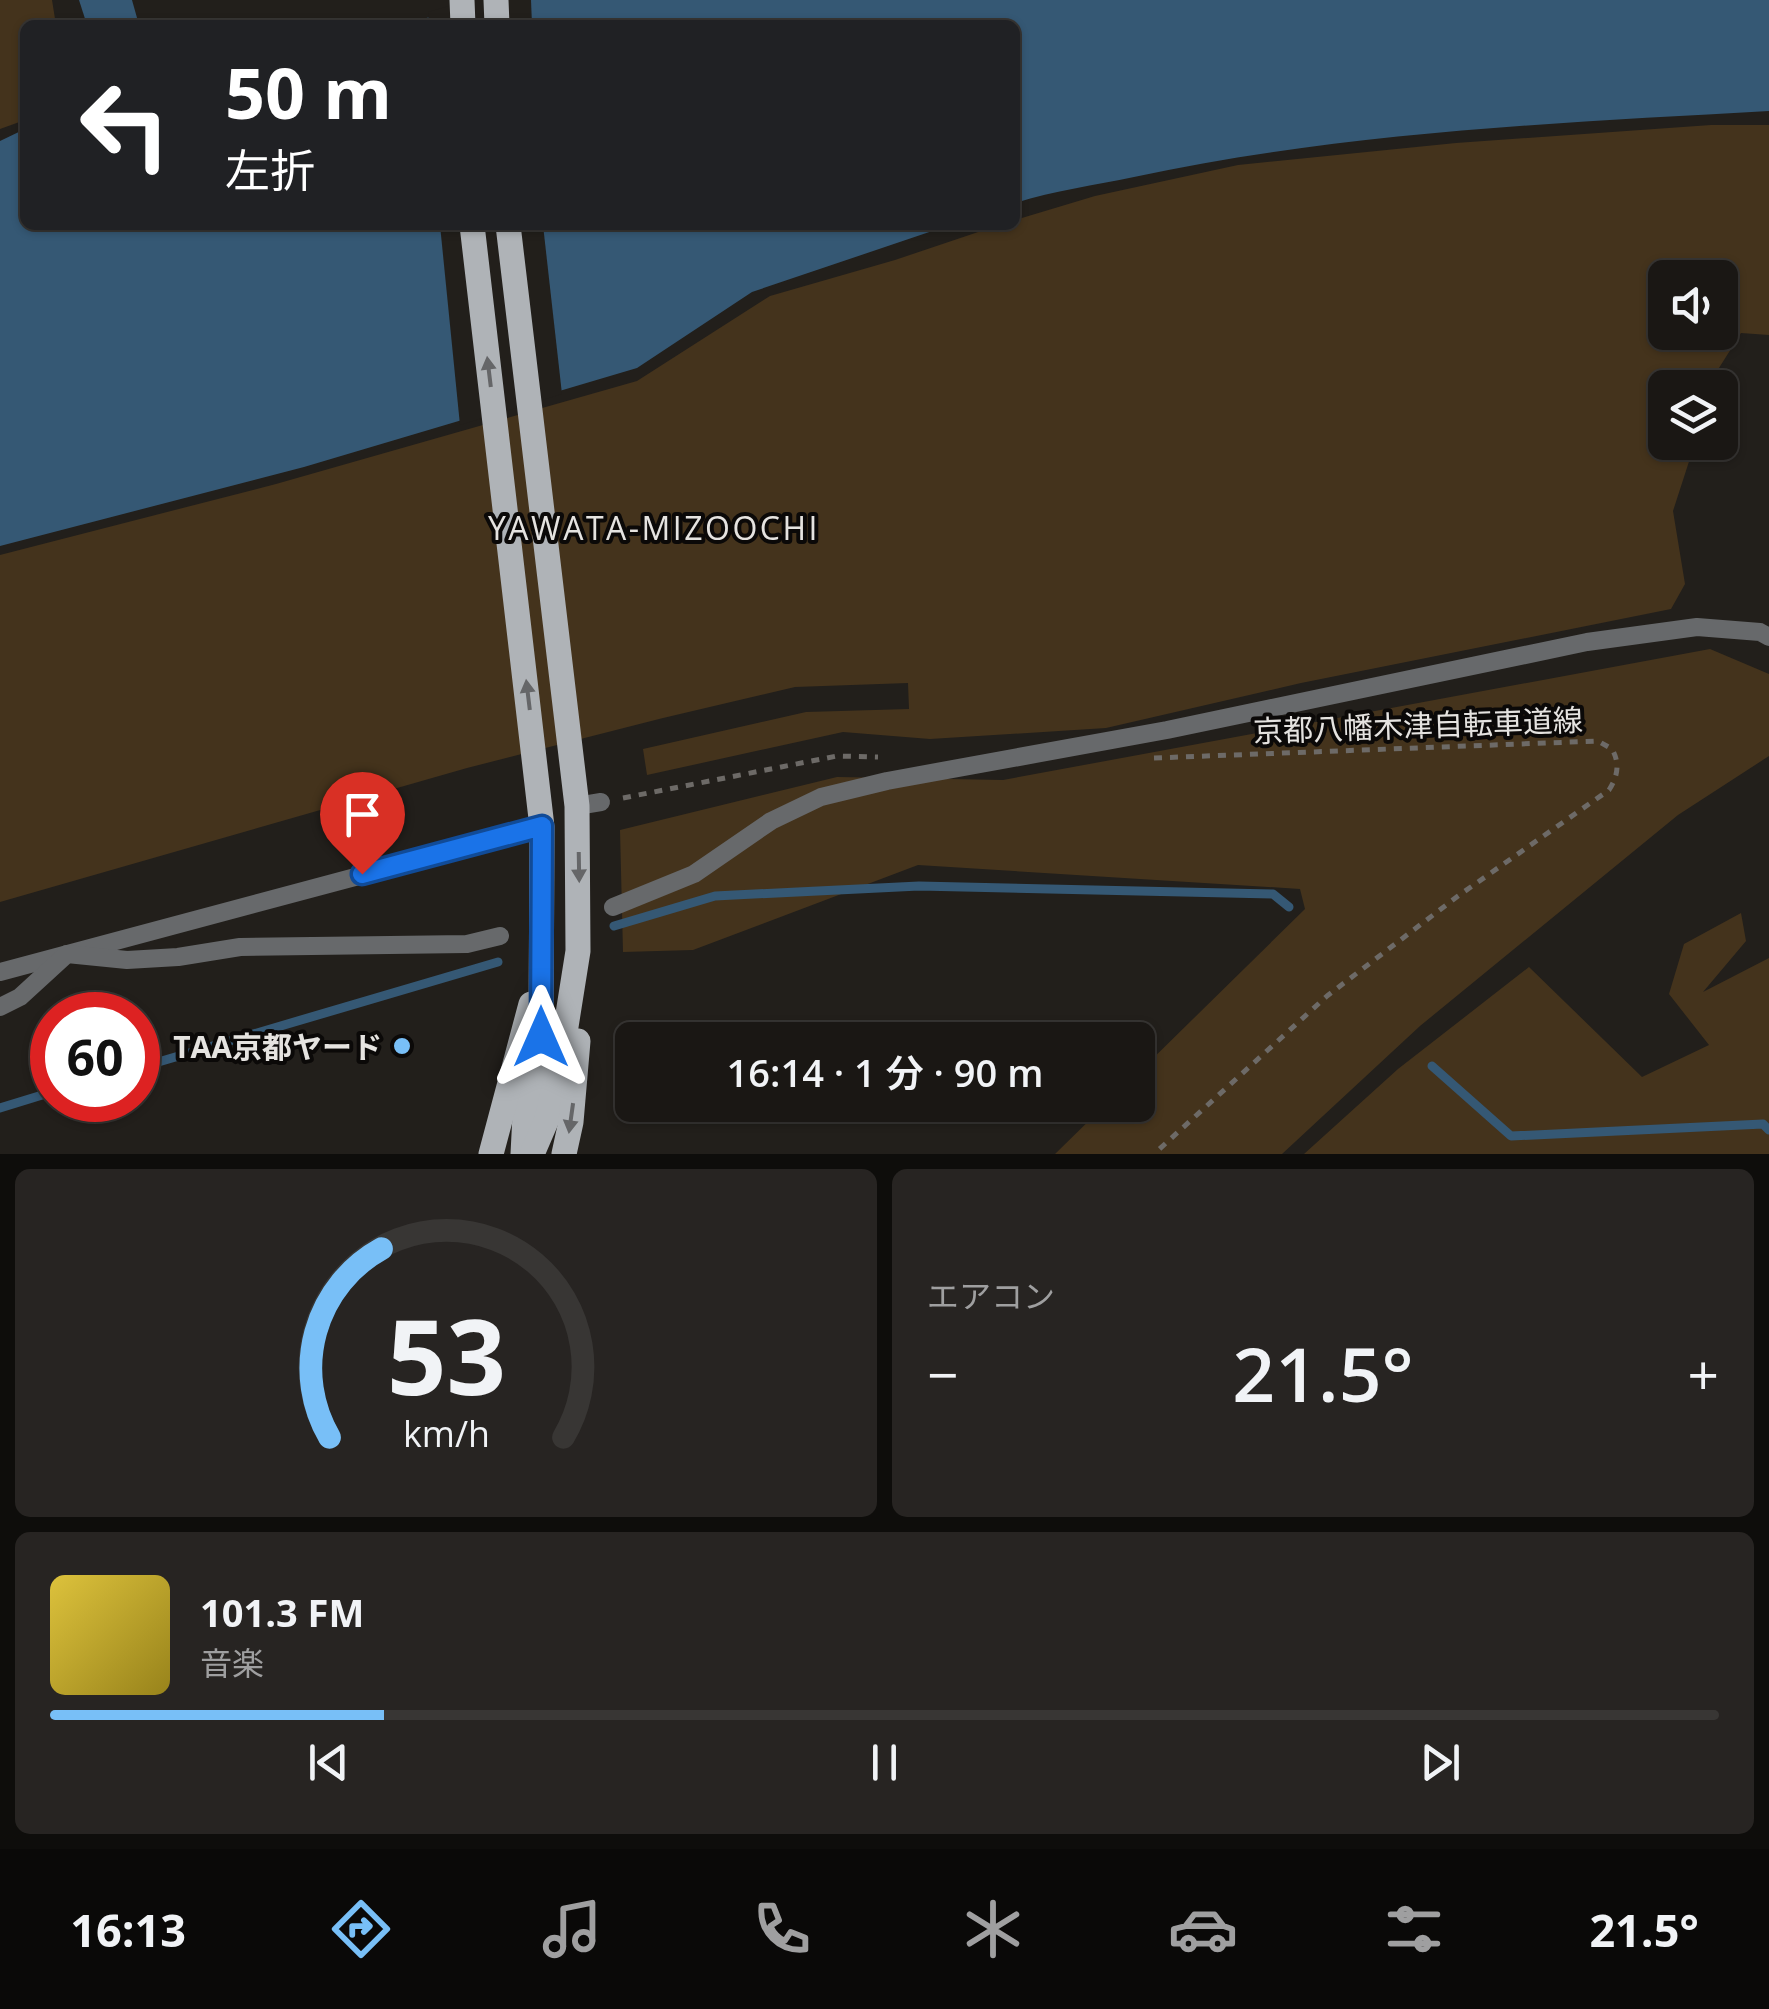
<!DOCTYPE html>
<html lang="ja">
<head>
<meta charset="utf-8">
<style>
	body { margin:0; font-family:"Open Sans","Noto Sans JP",sans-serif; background:#272422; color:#f1f3f6; height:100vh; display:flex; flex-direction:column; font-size:38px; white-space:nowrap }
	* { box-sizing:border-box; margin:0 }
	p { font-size:32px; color:#9f9fa0 }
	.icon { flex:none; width:55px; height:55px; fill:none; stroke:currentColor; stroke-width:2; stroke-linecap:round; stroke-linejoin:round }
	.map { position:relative; height:1154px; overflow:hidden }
	.side { display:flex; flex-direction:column; gap:15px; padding:15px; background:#0e0d0b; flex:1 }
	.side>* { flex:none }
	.guide { position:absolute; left:20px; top:20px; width:1000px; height:210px; border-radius:15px; box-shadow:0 2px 8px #0004,0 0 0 2px #383634; background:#202124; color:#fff; overflow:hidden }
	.fabs { position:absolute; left:1648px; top:260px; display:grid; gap:20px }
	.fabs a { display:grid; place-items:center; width:90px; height:90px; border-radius:15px; background:#1a1714; box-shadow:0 2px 8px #0004,0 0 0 2px #383634; font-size:50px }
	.speed { position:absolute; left:30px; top:992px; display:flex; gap:20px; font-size:50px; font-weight:700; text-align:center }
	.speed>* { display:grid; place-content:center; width:130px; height:130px; border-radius:50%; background:#1a1714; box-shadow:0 2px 8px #0004,0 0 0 2px #383634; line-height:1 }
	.speed .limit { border:15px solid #d22; background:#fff; color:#111 }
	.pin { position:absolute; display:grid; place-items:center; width:85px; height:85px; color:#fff; margin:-102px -42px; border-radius:50% 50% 50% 0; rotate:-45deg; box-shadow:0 0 10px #0007 }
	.pin .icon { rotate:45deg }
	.me { position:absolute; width:110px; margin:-55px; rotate:0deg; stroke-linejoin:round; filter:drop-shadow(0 0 8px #0008) }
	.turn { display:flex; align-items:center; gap:35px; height:210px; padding:0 40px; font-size:45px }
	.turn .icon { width:130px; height:130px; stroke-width:2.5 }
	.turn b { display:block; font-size:70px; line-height:85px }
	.big { font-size:75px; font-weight:600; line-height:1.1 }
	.side .tile { flex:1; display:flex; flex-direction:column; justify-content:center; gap:15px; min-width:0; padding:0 35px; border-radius:15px; background:#272422 }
	.side .dial { align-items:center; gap:0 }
	.dial svg { height:260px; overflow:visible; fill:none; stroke:#383634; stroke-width:7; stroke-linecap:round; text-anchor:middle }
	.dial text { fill:#f1f3f6; stroke:none }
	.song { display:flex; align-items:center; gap:30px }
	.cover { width:120px; height:120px; border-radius:15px; background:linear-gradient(135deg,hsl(50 70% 55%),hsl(50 70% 35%)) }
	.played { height:10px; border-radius:5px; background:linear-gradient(90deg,#78bff7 20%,#383634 20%) }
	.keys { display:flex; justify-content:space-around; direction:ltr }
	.heat { display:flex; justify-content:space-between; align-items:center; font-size:55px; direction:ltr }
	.side .tiles { flex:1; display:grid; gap:15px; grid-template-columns:1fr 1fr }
	.tile:last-child { grid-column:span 2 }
	.trip { position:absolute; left:615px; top:1022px; width:540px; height:100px; border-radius:15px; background:#1a1714; box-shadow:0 2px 8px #0004,0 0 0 2px #383634; font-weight:600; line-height:100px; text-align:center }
	.tabs { display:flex; height:160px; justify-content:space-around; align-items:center; background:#0a0908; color:#9f9fa0 }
	.tabs .icon { width:70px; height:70px }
	.tabs .selected { color:#78bff7 }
	.tabs b { font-size:45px; color:#f1f3f6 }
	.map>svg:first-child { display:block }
	.green { fill:#44331c; fill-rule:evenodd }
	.water { fill:#355874 }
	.pier { fill:#221f1b }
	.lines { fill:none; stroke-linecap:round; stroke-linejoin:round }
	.stream { stroke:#355874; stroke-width:9 }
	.path { stroke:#6d6a67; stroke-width:5; stroke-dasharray:8 8; stroke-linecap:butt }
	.lane { stroke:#67696b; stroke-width:18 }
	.primary { stroke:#afb3b7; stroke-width:25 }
	.oneway { fill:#656668 }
	.route-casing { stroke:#114b97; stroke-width:25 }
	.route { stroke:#1a73e8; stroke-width:18 }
	.poi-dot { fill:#78bff7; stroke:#0b0908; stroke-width:4 }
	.labels { text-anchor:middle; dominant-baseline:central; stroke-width:8; stroke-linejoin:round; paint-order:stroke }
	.street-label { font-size:30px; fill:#e5e3e0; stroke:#0b0908 }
	.poi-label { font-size:30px; font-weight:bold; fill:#e5e3e0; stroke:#0b0908; text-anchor:end }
	.neighbourhood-label { font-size:32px; letter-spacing:2.5px; fill:#e5e3e0; stroke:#0b0908 }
</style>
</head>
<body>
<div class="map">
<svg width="1769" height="1154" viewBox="0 0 1769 1154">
	<rect width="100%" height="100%" fill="#221f1b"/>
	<!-- green -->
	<g class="green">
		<path d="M0 0H52L56 25H25V120L0 129Z"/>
		<path d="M1711 125H1769V335L1741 333 1707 387 1665 388V442L1695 443 1673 511 1685 584 1671 609 1301 683 1106 728 930 739 843 732 647 775 643 749 806 712 909 709 908 683 795 687 663 718 467 768 0 902V555L276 484 637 381 770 296 895 260 999 225H1015V220L1095 196 1238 165 1456 143ZM1665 278H1720V332H1665Z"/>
		<path d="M1710 649 1769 674V756L1678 815 1420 1026 1282 1154H1055L1105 1105H1138V1073L1305 909 1300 889 918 865 693 950 623 952 620 830 837 777 1003 780Z"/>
		<path d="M1741 913 1746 941 1703 992 1769 958V1154H1304L1398 1069 1529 967 1642 1077 1709 1045 1669 994 1684 944Z"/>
	</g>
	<!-- water -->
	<g class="water">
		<path d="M79 0H132L139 25H87Z"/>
		<path d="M487 0H1769V111C1556 123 1343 132 1134 177 1095 185 1053 191 1015 203V25H403Z"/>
		<path d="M25 129V225H950L752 292 637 368 304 467 0 546V141Z"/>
	</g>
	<!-- pier -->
	<g class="pier">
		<path d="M470 0H531L532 25H429L428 12Z"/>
		<path d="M440 225H543L562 394 460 425Z"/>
	</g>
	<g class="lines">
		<!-- stream -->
		<g class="stream">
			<path d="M614 926 715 896 919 886 1273 894 1289 907"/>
			<path d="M1432 1066 1511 1136 1763 1124 1769 1130"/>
			<path d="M138 1068 498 962"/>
			<path d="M0 1108 52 1092"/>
		</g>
		<!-- path -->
		<g class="path">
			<path d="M1154 758 1598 741 1612 749C1620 763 1618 776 1609 790L1458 896 1327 996 1154 1154"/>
			<path d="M623 798 837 756 878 757"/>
		</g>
		<!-- lane -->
		<g class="lane">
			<path d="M577 806 601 802"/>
			<path d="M613 907 694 874 771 821 821 797 887 781 1167 730 1587 642 1697 627 1760 632 1769 637"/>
			<path d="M0 972 542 827"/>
			<path d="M0 1007 20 997 67 954 127 960 178 957 240 947 467 944 500 936"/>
		</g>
		<!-- primary -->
		<g class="primary">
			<path d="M462 0 463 25"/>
			<path d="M496 0 497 25"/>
			<path d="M472 225 542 827 541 1037 525 1115 523 1154"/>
			<path d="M508 225 577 806 578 951 561 1058 547 1119 532 1154"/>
			<path d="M491 1154 531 1004"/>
			<path d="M564 1154 571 1122 578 1041"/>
		</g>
	</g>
	<!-- one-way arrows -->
	<defs><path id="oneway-solid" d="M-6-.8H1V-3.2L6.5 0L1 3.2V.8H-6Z" transform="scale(2.5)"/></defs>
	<g class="oneway">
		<use href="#oneway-solid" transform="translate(489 372) rotate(-97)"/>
		<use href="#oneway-solid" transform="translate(528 695) rotate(-97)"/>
		<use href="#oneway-solid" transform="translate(579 867) rotate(89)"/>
		<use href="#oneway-solid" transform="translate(571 1118) rotate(98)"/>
	</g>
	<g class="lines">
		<defs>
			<path id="route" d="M362 874 542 826 541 1037"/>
		</defs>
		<!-- route casing -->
		<use href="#route" class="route-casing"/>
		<!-- route -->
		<use href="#route" class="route"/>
	</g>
	<!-- markers -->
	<circle class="poi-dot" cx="402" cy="1046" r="10"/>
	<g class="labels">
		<!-- street labels -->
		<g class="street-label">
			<text transform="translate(1418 725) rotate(-2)">京都八幡木津自転車道線</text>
		</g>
		<!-- poi labels -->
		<g class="poi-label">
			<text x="382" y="1046">TAA京都ヤード</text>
		</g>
		<!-- neighbourhood labels -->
		<g class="neighbourhood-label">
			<text x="654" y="527">YAWATA-MIZOOCHI</text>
		</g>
	</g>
</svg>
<div class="fabs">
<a><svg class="icon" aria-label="sound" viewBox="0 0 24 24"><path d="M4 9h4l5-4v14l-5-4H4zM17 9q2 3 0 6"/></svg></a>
<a><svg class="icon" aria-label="layers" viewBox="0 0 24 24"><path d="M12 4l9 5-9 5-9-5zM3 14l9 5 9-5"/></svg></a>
</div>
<div class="speed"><div class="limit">60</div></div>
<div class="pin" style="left:362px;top:874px;background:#d93025"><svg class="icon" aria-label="arrive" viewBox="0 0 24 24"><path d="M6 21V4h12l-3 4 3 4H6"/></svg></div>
<svg class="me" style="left:541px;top:1037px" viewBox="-20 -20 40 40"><path d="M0-17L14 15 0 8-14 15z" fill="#1a73e8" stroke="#fff" stroke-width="4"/></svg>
<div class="trip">16:14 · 1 分 · 90 m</div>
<div class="guide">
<div class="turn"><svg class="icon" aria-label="left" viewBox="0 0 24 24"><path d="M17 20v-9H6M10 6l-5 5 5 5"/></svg><div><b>50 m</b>左折</div></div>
</div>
</div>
<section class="side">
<div class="tiles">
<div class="tile dial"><svg viewBox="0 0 100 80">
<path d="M14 69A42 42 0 1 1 86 69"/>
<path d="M14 69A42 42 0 0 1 30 11" stroke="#78bff7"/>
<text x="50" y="56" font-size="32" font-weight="700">53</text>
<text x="50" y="72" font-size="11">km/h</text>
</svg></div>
<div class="tile"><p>エアコン</p>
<div class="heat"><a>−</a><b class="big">21.5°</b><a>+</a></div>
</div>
<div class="tile">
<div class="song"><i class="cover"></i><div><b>101.3 FM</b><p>音楽</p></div></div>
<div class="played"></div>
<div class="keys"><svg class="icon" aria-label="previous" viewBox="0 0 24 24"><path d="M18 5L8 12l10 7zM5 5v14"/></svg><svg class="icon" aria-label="pause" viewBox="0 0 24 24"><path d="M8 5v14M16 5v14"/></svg><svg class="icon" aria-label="next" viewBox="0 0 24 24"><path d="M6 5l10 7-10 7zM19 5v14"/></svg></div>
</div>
</div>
</section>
<nav class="tabs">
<b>16:13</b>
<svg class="icon selected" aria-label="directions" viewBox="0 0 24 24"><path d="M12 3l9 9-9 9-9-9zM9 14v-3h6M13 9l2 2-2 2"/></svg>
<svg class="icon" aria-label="music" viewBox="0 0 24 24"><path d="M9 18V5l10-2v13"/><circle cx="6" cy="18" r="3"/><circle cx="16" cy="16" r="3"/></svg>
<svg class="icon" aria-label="phone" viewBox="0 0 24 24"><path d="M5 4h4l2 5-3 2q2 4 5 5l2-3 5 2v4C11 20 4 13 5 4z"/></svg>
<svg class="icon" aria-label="climate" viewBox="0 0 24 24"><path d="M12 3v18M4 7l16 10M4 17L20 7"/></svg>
<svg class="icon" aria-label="car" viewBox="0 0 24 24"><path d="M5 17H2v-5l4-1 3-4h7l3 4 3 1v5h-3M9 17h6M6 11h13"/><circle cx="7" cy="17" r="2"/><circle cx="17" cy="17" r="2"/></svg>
<svg class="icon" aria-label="filters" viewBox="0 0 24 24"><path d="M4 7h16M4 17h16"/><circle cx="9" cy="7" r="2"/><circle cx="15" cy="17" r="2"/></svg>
<b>21.5°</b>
</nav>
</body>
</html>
